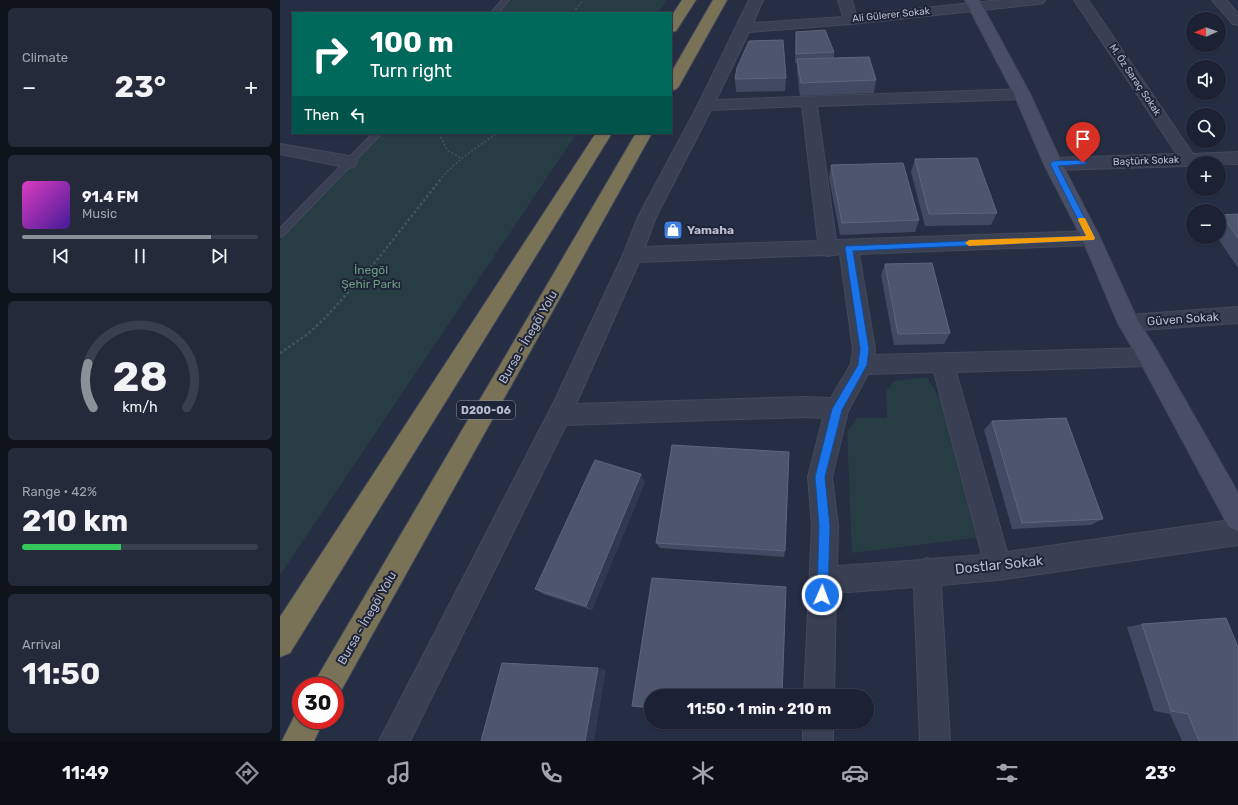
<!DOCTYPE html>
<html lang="en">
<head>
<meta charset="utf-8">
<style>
	body { margin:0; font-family:Rubik,sans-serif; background:#252a3b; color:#f1f3f6; height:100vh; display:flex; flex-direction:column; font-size:15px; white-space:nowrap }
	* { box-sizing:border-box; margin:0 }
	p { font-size:13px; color:#a0a4ac }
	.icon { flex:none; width:22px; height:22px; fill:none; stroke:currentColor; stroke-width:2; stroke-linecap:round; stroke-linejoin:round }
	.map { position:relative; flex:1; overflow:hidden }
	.sheet { display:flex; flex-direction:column; gap:8px; padding:8px; background:#0f131c; width:280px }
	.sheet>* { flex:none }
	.top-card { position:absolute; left:12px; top:12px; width:380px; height:122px; border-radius:0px; box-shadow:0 1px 3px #0004,0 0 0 1px #3a3f4e; background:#00695c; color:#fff; overflow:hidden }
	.needle { width:26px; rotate:268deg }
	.buttons { position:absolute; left:906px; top:12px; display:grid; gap:8px }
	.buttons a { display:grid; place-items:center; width:40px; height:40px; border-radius:50%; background:#1c2233; box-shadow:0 1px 3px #0004,0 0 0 1px #3a3f4e; font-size:20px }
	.speed { position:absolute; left:12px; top:677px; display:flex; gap:8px; font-size:20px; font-weight:700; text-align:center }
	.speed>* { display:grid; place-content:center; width:52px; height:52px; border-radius:50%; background:#1c2233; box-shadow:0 1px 3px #0004,0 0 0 1px #3a3f4e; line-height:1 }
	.speed .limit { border:6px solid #d22; background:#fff; color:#111 }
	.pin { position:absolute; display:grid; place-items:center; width:34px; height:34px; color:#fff; margin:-41px -17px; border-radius:50% 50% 50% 0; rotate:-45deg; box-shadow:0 0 4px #0007 }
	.pin .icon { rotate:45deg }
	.me { position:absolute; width:44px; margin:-22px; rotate:2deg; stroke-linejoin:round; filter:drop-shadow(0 0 3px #0008) }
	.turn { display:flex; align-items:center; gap:14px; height:84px; padding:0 12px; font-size:18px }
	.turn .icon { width:52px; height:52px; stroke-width:2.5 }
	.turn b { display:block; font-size:28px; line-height:34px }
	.then { display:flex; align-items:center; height:38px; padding:0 12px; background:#0003; gap:8px; font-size:15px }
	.big { font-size:30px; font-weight:700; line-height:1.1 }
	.sheet .tile { flex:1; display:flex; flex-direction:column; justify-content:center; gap:6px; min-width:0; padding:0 14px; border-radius:6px; background:#252a3b }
	.sheet .dial { align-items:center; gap:0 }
	.dial svg { height:104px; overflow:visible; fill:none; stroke:#3a3f4e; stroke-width:7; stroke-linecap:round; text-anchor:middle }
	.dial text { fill:#f1f3f6; stroke:none }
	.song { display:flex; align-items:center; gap:12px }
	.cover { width:48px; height:48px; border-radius:6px; background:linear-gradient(135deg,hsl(310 70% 55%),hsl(260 70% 35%)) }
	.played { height:4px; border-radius:2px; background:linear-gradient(90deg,#8c9099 80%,#3a3f4e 80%) }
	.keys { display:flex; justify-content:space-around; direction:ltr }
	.heat { display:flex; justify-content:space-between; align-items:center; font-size:22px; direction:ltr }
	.charge { height:6px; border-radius:3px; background:linear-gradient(90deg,#34c759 42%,#3a3f4e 0) }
	.trip { position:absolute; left:364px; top:689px; width:230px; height:40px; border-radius:20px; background:#1c2233; box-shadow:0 1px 3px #0004,0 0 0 1px #3a3f4e; font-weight:700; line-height:40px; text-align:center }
	.tabs { display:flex; height:64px; justify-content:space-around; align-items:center; background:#0b0e14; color:#a0a4ac }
	.tabs .icon { width:28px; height:28px }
	.tabs .selected { color:#8c9099 }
	.tabs b { font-size:18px; color:#f1f3f6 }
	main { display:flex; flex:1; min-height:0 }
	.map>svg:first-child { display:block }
	.green { fill:#283c44 }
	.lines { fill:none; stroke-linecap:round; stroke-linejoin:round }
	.lane-casing { stroke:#44495c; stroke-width:2 }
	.street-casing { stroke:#44495c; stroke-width:2 }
	.secondary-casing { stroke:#44495c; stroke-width:2 }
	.highway-casing { stroke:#42485a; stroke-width:2 }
	.path-far1 { stroke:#41555c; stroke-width:1.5; stroke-dasharray:2 2; stroke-linecap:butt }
	.path { stroke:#41555c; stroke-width:2.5; stroke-dasharray:2.5 2.5; stroke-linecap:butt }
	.lane { fill:#3a4053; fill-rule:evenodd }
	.street { fill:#3a4053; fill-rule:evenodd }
	.secondary { fill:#484e66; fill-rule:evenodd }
	.highway { fill:#797257; fill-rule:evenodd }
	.wall { fill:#414a62 }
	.shaded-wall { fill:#313951 }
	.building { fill:#4e566e; stroke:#5e667c }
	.route { fill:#1a73e8; stroke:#114b97 }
	.slow { fill:#f59e0b }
	.labels { text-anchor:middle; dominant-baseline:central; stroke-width:4; stroke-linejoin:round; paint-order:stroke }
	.far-street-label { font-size:10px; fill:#b8bccd; stroke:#1f2538 }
	.shield { fill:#1f2538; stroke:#8a8fa0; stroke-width:1 }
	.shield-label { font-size:11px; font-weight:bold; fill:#b8bccd }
	.poi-label { font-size:12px; font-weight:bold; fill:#b8bccd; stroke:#1f2538; text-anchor:start }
	.park-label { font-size:12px; fill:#6e9e81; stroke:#1f2538 }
	.street-label { font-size:12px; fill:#b8bccd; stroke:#1f2538 }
	.near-street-label { font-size:14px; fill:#b8bccd; stroke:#1f2538 }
</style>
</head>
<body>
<main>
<section class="sheet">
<div class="tile"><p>Climate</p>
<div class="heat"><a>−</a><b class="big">23°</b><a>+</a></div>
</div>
<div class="tile">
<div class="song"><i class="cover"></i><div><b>91.4 FM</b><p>Music</p></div></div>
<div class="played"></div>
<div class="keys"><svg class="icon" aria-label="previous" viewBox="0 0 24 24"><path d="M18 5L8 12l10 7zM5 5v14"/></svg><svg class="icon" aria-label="pause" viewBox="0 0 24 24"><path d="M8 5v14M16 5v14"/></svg><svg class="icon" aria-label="next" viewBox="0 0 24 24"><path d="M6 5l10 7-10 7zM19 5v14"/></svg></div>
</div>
<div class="tile dial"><svg viewBox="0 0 100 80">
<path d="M14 69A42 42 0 1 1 86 69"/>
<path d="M14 69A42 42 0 0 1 10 35" stroke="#8c9099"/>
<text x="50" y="56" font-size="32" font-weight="700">28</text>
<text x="50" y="72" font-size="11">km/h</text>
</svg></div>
<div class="tile"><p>Range · 42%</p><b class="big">210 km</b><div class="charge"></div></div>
<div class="tile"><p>Arrival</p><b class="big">11:50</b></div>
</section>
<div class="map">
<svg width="958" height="741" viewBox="0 0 958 741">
	<rect width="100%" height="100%" fill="#262e44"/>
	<!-- green -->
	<g class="green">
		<path d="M231 0H387L378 13H218Z"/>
		<path d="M103 133H297L0 575V240Z"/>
		<path d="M647 377 661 401 696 538 572 553 567 432 577 418H607L606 392 614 381Z"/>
	</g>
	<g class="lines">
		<defs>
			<g id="lane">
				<path d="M222 0H229L218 13H211Z"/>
				<path d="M93 133H102L3 236 0 237V228Z"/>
			</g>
			<g id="street">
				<path d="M469 0H483L473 23 563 17 558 0H572L576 15 721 0H765L763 3 758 4 571 24 469 32 436 100 742 89 747 91 750 94 747 97 742 99 537 106 556 240 811 231 818 233 820 238 818 243 811 245 579 254 595 349 594 355 869 348 877 351 880 357 877 363 869 366 676 372 727 552 958 519V545L718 580 661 585 670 741H640L634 587 556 593 554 696H524L532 526 528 477 543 418 525 417 286 425 130 741H99L274 402 343 255 358 217 418 105ZM522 106 538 241 365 247 376 217 431 110ZM560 254 573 349 571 364 551 398 525 397 296 404 359 262 544 255 548 256ZM654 372 702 555 650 559 647 558 642 560 557 566 558 526 552 477 568 411 588 374Z"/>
				<path d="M794 0H808L913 154 958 152V164L913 163V165L909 166 773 170 767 168 764 164 767 160 773 158 897 154Z"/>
				<path d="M932 0H946L958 13V25L953 24Z"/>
				<path d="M0 144 69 156 75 158 77 162 75 166 69 168 0 154Z"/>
				<path d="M958 307V323L848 331 841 329 838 323 841 317 848 315Z"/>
				<rect x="523" y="722" width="30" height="19"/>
			</g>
			<path id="secondary" d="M685 0H699L750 94 782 164 820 238 857 319 877 351 958 493V531L949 527 861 363 838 323 802 238 764 164 734 94Z"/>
			<g id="highway">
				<path d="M402 0H416L396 31 391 32V17Z"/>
				<path d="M433 0H447L399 86 396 89 391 91V73Z"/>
				<path d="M316 133H332L10 653 0 657V617Z"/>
				<path d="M356 133H372L58 696 55 698V686H33L38 676Z"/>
				<path d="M21 708V720H44L34 741H2L18 709Z"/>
			</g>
		</defs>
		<!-- lane casing -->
		<use href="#lane" class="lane-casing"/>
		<!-- street casing -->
		<use href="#street" class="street-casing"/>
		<!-- secondary casing -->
		<use href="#secondary" class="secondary-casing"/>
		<!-- highway casing -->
		<use href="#highway" class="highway-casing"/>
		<!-- path-far1 -->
		<g class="path-far1">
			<path d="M293 13 303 0"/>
			<path d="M159 133 167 150 181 158"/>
			<path d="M159 181C176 160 196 148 218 133"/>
		</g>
		<!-- path -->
		<path class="path" d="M0 353 28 334 47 316 97 260 160 180"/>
		<!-- lane -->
		<use href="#lane" class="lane"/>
		<!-- street -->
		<use href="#street" class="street"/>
		<!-- secondary -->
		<use href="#secondary" class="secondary"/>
		<!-- highway -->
		<use href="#highway" class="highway"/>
	</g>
	<!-- wall -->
	<g class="wall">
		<path d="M516 32 554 52V58L596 80 594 93 520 96 517 72V63H515Z"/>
		<path d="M506 78 505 91 456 92 455 79Z"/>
		<path d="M635 159 717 213 711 225 645 226 631 172Z"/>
		<path d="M551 165 639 220 635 232 560 235 549 178Z"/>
		<path d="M958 214V268L937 237H939V218L942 215Z"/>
		<path d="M605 264 670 333 664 344 614 345 601 275Z"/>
		<path d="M712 421 823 519 811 525 732 529 704 430Z"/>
		<path d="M365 482 312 610 263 594 255 589Z"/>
		<path d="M376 543 505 551 504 557 380 548Z"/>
		<path d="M862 624 958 741H902L890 714 874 711 847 627Z"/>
	</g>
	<!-- shaded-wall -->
	<g class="shaded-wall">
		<path d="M361 474 365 482 312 610 306 606Z"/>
		<path d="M318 668 326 670 314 741H305Z"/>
	</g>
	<!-- building -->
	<g class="building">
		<path d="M545 30 554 52 516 54V32Z"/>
		<path d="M503 40 506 78 455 79 457 68 469 41Z"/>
		<path d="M589 57 596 80 521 83 517 59Z"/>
		<path d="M697 158 717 213 649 214 635 159Z"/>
		<path d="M623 163 639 220 562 223 551 165Z"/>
		<path d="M958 214V238L942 215Z"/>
		<path d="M652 263 670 333 618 334 605 264Z"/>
		<path d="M786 418 823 519 742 523 712 421Z"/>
		<path d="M392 445 509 452 505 551 376 543Z"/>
		<path d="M315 460 361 474 306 606 255 589Z"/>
		<path d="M372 578 506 587 502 696H371V708L352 706Z"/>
		<path d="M946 618 958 647V741H919L908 714 891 711 862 624Z"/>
		<path d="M222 663 318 668 305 741H201Z"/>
	</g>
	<!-- route -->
	<path class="route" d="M803 160 807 163 806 164 778 166 815 238 814 240 573 251 589 349 587 365 562 410 545 477 550 526 548 595 546 599 542 601 538 599 537 595 539 526 535 477 552 409 578 365 580 349 565 248 566 246 806 236 770 164 773 161Z"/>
	<!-- slow -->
	<path class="slow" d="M799 218H805L815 238 814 240 689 246 685 243 689 240 806 236 798 220Z"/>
	<!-- icons -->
	<defs>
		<symbol id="shop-square" viewBox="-11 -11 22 22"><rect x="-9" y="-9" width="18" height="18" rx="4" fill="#3f7fe0" stroke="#1f2538"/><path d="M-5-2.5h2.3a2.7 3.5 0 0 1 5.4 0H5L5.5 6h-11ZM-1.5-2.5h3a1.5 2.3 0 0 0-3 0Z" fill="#fff"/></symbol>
	</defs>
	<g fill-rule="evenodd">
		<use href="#shop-square" x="382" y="219" width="22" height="22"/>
	</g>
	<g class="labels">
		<!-- far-street labels -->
		<g class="far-street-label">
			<text transform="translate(611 15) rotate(-6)">Ali Gülerer Sokak</text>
			<text transform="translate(855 80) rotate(56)">M. Öz Saraç Sokak</text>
			<text transform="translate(866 161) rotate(-2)">Baştürk Sokak</text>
		</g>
		<!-- shield labels -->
		<rect class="shield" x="177" y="401" width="58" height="18" rx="3"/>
		<g class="shield-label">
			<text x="206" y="410">D200-06</text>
		</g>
		<!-- poi labels -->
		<g class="poi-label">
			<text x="407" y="230">Yamaha</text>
		</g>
		<!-- park labels -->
		<g class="park-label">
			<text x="91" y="270">İnegöl<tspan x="91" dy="14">Şehir Parkı</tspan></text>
		</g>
		<!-- street labels -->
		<g class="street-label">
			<text transform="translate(903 319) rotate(-4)">Güven Sokak</text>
			<text transform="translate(248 337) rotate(-60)">Bursa - İnegöl Yolu</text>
			<text transform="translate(87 618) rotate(-60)">Bursa - İnegöl Yolu</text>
		</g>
		<!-- near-street labels -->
		<g class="near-street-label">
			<text transform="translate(719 565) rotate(-6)">Dostlar Sokak</text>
		</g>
	</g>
</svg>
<div class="buttons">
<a><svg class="needle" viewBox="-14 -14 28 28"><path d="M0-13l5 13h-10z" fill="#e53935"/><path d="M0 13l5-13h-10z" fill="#a0a4ac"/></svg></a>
<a><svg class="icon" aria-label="sound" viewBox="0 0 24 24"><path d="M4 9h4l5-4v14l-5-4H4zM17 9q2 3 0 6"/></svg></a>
<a><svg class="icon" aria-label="search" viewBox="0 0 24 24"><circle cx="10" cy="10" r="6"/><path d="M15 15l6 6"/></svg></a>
<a>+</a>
<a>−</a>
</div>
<div class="speed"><div class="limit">30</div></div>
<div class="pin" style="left:803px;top:163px;background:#d93025"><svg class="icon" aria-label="arrive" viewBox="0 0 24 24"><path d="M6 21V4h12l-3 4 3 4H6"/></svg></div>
<svg class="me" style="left:542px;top:595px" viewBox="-20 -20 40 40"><circle r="17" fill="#1a73e8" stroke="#fff" stroke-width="3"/><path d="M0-11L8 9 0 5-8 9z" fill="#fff"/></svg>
<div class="trip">11:50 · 1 min · 210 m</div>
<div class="top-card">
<div class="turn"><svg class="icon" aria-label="right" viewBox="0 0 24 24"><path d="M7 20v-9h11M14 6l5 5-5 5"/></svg><div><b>100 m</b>Turn right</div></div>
<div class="then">Then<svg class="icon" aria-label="left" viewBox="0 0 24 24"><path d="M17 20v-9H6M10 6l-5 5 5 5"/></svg></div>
</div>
</div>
</main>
<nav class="tabs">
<b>11:49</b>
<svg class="icon selected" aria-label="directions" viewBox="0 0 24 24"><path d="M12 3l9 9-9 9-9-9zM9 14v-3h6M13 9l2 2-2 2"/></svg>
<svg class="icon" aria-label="music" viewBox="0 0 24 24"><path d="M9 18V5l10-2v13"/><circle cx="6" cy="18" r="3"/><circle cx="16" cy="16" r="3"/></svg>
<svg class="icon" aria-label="phone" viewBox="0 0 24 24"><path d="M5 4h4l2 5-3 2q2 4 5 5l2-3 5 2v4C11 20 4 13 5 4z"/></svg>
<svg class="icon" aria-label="climate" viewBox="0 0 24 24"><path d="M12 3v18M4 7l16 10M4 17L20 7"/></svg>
<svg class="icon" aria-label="car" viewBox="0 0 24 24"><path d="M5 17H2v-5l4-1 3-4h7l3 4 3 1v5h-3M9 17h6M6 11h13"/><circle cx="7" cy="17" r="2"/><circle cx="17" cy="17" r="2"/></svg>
<svg class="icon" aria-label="filters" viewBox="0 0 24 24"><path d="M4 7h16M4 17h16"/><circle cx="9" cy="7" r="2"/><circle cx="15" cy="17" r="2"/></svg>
<b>23°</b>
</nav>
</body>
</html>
